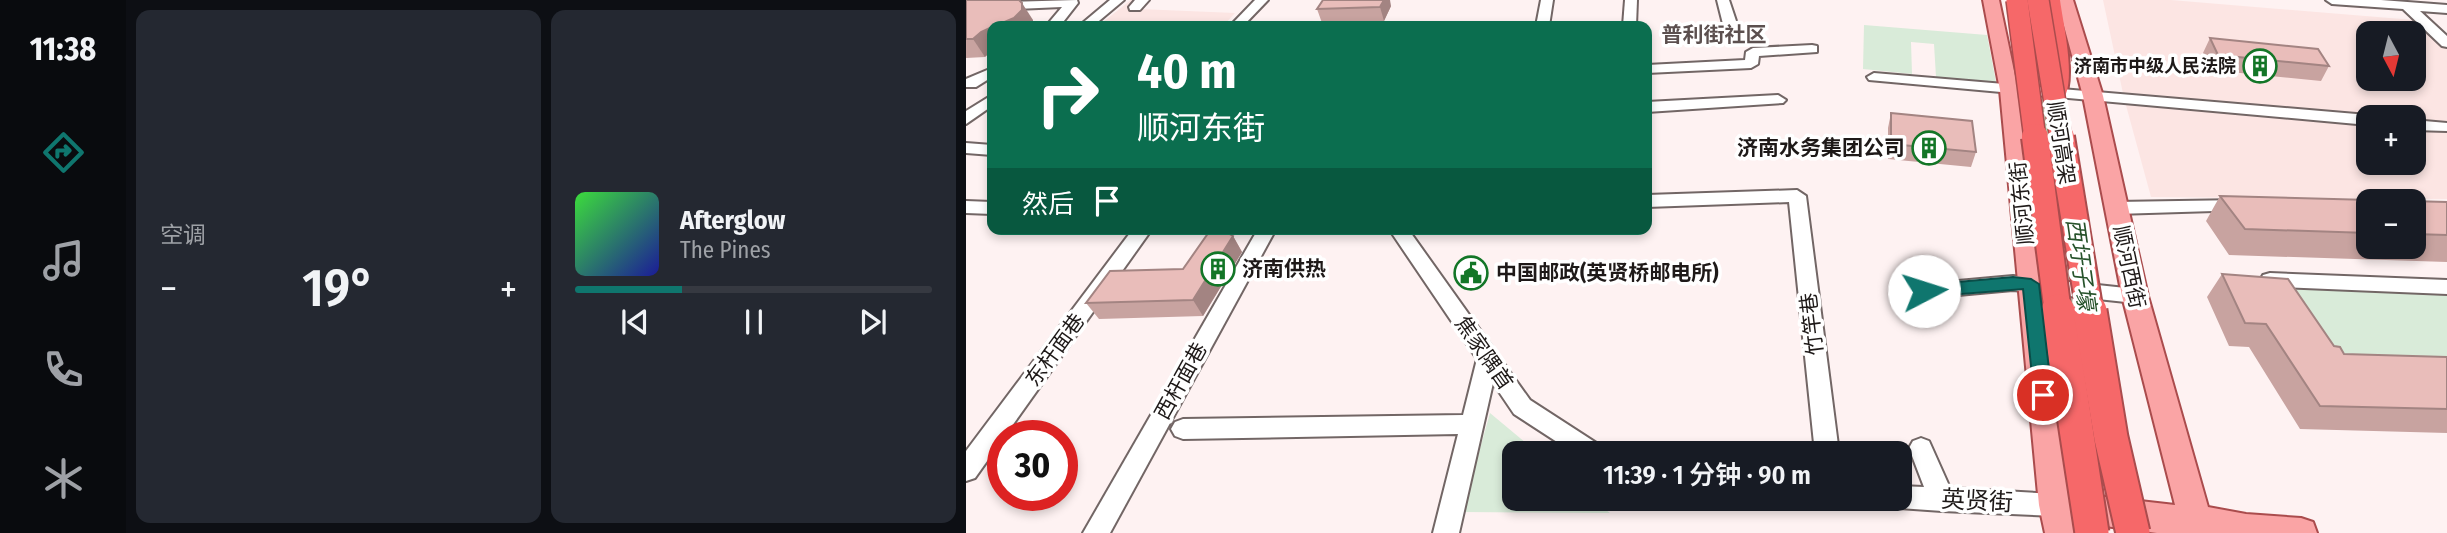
<!DOCTYPE html>
<html lang="zh">
<head>
<meta charset="utf-8">
<style>
	body { margin:0; font-family:"Fira Sans Condensed","Noto Sans SC",sans-serif; background:#242831; color:#f1f3f6; height:100vh; display:flex; flex-direction:column; font-size:26px; white-space:nowrap }
	* { box-sizing:border-box; margin:0 }
	p { font-size:23px; color:#9ea1a6 }
	.icon { flex:none; width:38px; height:38px; fill:none; stroke:currentColor; stroke-width:2; stroke-linecap:round; stroke-linejoin:round }
	.map { position:relative; flex:1; overflow:hidden }
	.panel { display:flex; flex-direction:column; gap:10px; padding:10px; background:#0d0f14; width:840px }
	.panel>* { flex:none }
	.hud { position:absolute; left:21px; top:21px; width:665px; height:214px; border-radius:14px; box-shadow:0 4px 10px #0003; background:#0b6e4f; color:#fff; overflow:hidden }
	.needle { width:46px; rotate:173deg }
	.buttons { position:absolute; left:1390px; top:21px; display:grid; gap:14px }
	.buttons a { display:grid; place-items:center; width:70px; height:70px; border-radius:14px; background:#171b24; box-shadow:0 4px 10px #0003; font-size:35px }
	.speed { position:absolute; left:21px; top:420px; display:flex; gap:14px; font-size:35px; font-weight:700; text-align:center }
	.speed>* { display:grid; place-content:center; width:91px; height:91px; border-radius:50%; background:#171b24; box-shadow:0 4px 10px #0003; line-height:1 }
	.speed .limit { border:10px solid #d22; background:#fff; color:#111 }
	.pin { position:absolute; display:grid; place-items:center; width:60px; height:60px; color:#fff; margin:-30px; border:4px solid #fff; border-radius:50%; box-shadow:0 2px 7px #0007 }
	.me { position:absolute; width:77px; margin:-38px; rotate:85deg; stroke-linejoin:round; filter:drop-shadow(0 0 5px #0008) }
	.turn { display:flex; align-items:center; gap:24px; height:147px; padding:0 35px; font-size:32px }
	.turn .icon { width:91px; height:91px; stroke-width:2.5 }
	.turn b { display:block; font-size:49px; line-height:60px }
	.then { display:flex; align-items:center; height:66px; padding:0 35px; background:#0003; gap:14px; font-size:26px }
	.big { font-size:52px; font-weight:600; line-height:1.1 }
	.panel .tile { flex:1; display:flex; flex-direction:column; justify-content:center; gap:10px; min-width:0; padding:0 24px; border-radius:14px; background:#242831 }
	.song { display:flex; align-items:center; gap:21px }
	.cover { width:84px; height:84px; border-radius:10px; background:linear-gradient(135deg,hsl(120 70% 55%),hsl(240 70% 35%)) }
	.played { height:7px; border-radius:4px; background:linear-gradient(90deg,#0f766e 30%,#363941 30%) }
	.keys { display:flex; justify-content:space-around; direction:ltr }
	.heat { display:flex; justify-content:space-between; align-items:center; font-size:38px; direction:ltr }
	.panel .tiles { flex:1; display:grid; gap:10px; grid-template-columns:repeat(2,1fr) }
	.trip { position:absolute; left:536px; top:441px; width:410px; height:70px; border-radius:14px; background:#171b24; box-shadow:0 4px 10px #0003; font-weight:600; line-height:70px; text-align:center }
	main { display:flex; flex:1; min-height:0 }
	.dock { display:flex; flex-direction:column; width:126px; justify-content:space-around; align-items:center; background:#090b0e; color:#9ea1a6 }
	.dock .icon { width:49px; height:49px }
	.dock .selected { color:#0f766e }
	.dock b { font-size:32px; color:#f1f3f6 }
	.map>svg:first-child { display:block }
	.built { fill:#fce5e3; fill-rule:evenodd }
	.green { fill:#d9ebd9 }
	.lines { fill:none; stroke-linecap:round; stroke-linejoin:round }
	.stream-far1 { stroke:#b2d0b3; stroke-width:4.5 }
	.stream { stroke:#b2d0b3; stroke-width:6 }
	.minor-casing { stroke:#726665; stroke-width:4 }
	.major-casing { stroke:#aa4c4d; stroke-width:4 }
	.highway-casing { stroke:#aa4c4d; stroke-width:4 }
	.minor { fill:#fff; fill-rule:evenodd }
	.major { fill:#faa4a5; fill-rule:evenodd }
	.highway { fill:#f66869; fill-rule:evenodd }
	.highway-bridge-far2-casing { stroke:#aa4c4d; stroke-width:24; stroke-linecap:butt }
	.highway-bridge-far1-casing { stroke:#aa4c4d; stroke-width:30; stroke-linecap:butt }
	.highway-bridge-casing { stroke:#aa4c4d; stroke-width:37; stroke-linecap:butt }
	.highway-bridge-far2 { stroke:#f66869; stroke-width:21 }
	.highway-bridge-far1 { stroke:#f66869; stroke-width:26 }
	.highway-bridge { stroke:#f66869; stroke-width:33 }
	.wall { fill:#c8a3a0; fill-rule:evenodd }
	.shaded-wall { fill:#a38482 }
	.building { fill:#e9bdba; stroke:#a38482; stroke-width:2 }
	.route { fill:#0f766e; stroke:#0a4d48; stroke-width:2 }
	.labels { text-anchor:middle; dominant-baseline:central; stroke-width:7; stroke-linejoin:round; paint-order:stroke }
	.far-poi-label { font-size:18px; font-weight:bold; fill:#1e1918; stroke:#fff; text-anchor:end }
	.far-quarter-label { font-size:21px; font-weight:bold; fill:#5c504f; stroke:#fff }
	.street-label { font-size:21px; fill:#1e1918; stroke:#fff }
	.poi-label { font-size:21px; font-weight:bold; fill:#1e1918; stroke:#fff; text-anchor:start }
	.water-label { font-size:23px; font-style:italic; fill:#27532b; stroke:#fff }
	.near-street-label { font-size:24px; fill:#1e1918; stroke:#fff }
</style>
</head>
<body>
<main>
<nav class="dock">
<b>11:38</b>
<svg class="icon selected" aria-label="directions" viewBox="0 0 24 24"><path d="M12 3l9 9-9 9-9-9zM9 14v-3h6M13 9l2 2-2 2"/></svg>
<svg class="icon" aria-label="music" viewBox="0 0 24 24"><path d="M9 18V5l10-2v13"/><circle cx="6" cy="18" r="3"/><circle cx="16" cy="16" r="3"/></svg>
<svg class="icon" aria-label="phone" viewBox="0 0 24 24"><path d="M5 4h4l2 5-3 2q2 4 5 5l2-3 5 2v4C11 20 4 13 5 4z"/></svg>
<svg class="icon" aria-label="climate" viewBox="0 0 24 24"><path d="M12 3v18M4 7l16 10M4 17L20 7"/></svg>
</nav>
<section class="panel">
<div class="tiles">
<div class="tile"><p>空调</p>
<div class="heat"><a>−</a><b class="big">19°</b><a>+</a></div>
</div>
<div class="tile">
<div class="song"><i class="cover"></i><div><b>Afterglow</b><p>The Pines</p></div></div>
<div class="played"></div>
<div class="keys"><svg class="icon" aria-label="previous" viewBox="0 0 24 24"><path d="M18 5L8 12l10 7zM5 5v14"/></svg><svg class="icon" aria-label="pause" viewBox="0 0 24 24"><path d="M8 5v14M16 5v14"/></svg><svg class="icon" aria-label="next" viewBox="0 0 24 24"><path d="M6 5l10 7-10 7zM19 5v14"/></svg></div>
</div>
</div>
</section>
<div class="map">
<svg width="1481" height="533" viewBox="0 0 1481 533">
	<rect width="100%" height="100%" fill="#fef2f2"/>
	<!-- built -->
	<g class="built">
		<path d="M165 0H182L173 9 269 13 257 26H132Z"/>
		<path d="M1137 0H1205L1448 20 1481 46V199L1185 197 1158 98ZM1402 33H1447V79H1402ZM1402 117H1447V163H1402Z"/>
	</g>
	<!-- green -->
	<g class="green">
		<path d="M898 25 1021 35 1030 82 970 77 968 44 945 42 946 74 897 69Z"/>
		<path d="M1320 286 1481 294V357L1367 354Z"/>
		<path d="M524 413 572 453H548V499H626L644 513 496 512Z"/>
	</g>
	<g class="lines">
		<!-- stream-far1 -->
		<path class="stream-far1" d="M1065 26 1081 136"/>
		<!-- stream -->
		<path class="stream" d="M1099 268 1104 306"/>
		<defs>
			<g id="minor">
				<path d="M111 0 112 3 94 26H80L96 7 0 11V3Z"/>
				<path d="M144 0H158L127 26H113Z"/>
				<path d="M169 0H183L174 10H164L163 7Z"/>
				<path d="M289 0H302L277 26H264Z"/>
				<path d="M575 0H587L583 26H570Z"/>
				<path d="M659 0H671L670 26H657Z"/>
				<path d="M751 0H763L771 24 769 27H759L757 24Z"/>
				<path d="M1360 0H1415L1481 5V13L1454 11 1481 36V47L1476 46 1437 9 1366 4Z"/>
				<path d="M846 45 851 46V52L793 56 792 64 785 68 681 73V65L779 60 780 52 787 48Z"/>
				<path d="M26 68V77L10 87H0V79Z"/>
				<path d="M908 73 1402 115 1408 117H1402V125L903 80 901 77Z"/>
				<path d="M26 95V106L0 124V111Z"/>
				<path d="M812 95 820 100 817 103 681 112V102Z"/>
				<path d="M1447 120 1481 123V131L1447 130Z"/>
				<path d="M0 143 26 145V155L0 153Z"/>
				<path d="M831 190 840 196 873 453H849L823 202 681 207V195Z"/>
				<path d="M1275 200 1284 206 1281 210 1150 214 1141 208 1150 202Z"/>
				<path d="M0 201 26 202V214L0 213Z"/>
				<path d="M167 229H186L9 478 0 481V451Z"/>
				<path d="M292 229H310L144 533H117Z"/>
				<path d="M423 229H442L564 400 635 446 639 453H608L548 414 527 383 493 533H467L492 434 217 439 209 436 205 429 209 422 217 419 497 415 511 359Z"/>
				<path d="M1304 273 1481 280V294L1315 287 1307 292 1300 290 1294 280 1297 275Z"/>
				<path d="M1047 276 1169 289 1176 291 1179 296 1176 301 1169 303 1047 290 959 298 952 296 949 291 952 286 959 284Z"/>
				<path d="M955 438 963 441 984 488 1089 494 1098 497 1102 505 1098 513 1089 516 976 511 933 508 924 505 921 499H933V486L958 487 943 448 947 441Z"/>
			</g>
			<path id="major" d="M1017 0H1033L1052 90 1104 493 1209 505 1156 296 1117 96 1091 0H1107L1137 96 1182 296 1242 507 1280 514 1335 518 1347 522 1351 533H1191L1109 522 1111 533H1079L1073 505 1034 90Z"/>
			<path id="highway" d="M1076 0H1094C1097 23 1110 79 1098 98H1082L1079 93 1082 60Z"/>
		</defs>
		<!-- minor casing -->
		<use href="#minor" class="minor-casing"/>
		<!-- major casing -->
		<use href="#major" class="major-casing"/>
		<!-- highway casing -->
		<use href="#highway" class="highway-casing"/>
		<!-- minor -->
		<use href="#minor" class="minor"/>
		<!-- major -->
		<use href="#major" class="major"/>
		<!-- highway -->
		<use href="#highway" class="highway"/>
		<defs>
			<g id="highway-bridge-far2">
				<path d="M1051 0 1069 139"/>
				<path d="M1072 0 1095 139"/>
			</g>
			<g id="highway-bridge-far1">
				<path d="M1069 137 1092 313"/>
				<path d="M1095 137 1124 313"/>
			</g>
			<g id="highway-bridge">
				<path d="M1092 311 1126 533"/>
				<path d="M1124 311 1145 438 1167 533"/>
			</g>
		</defs>
		<!-- highway-bridge-far2 casing -->
		<use href="#highway-bridge-far2" class="highway-bridge-far2-casing"/>
		<!-- highway-bridge-far1 casing -->
		<use href="#highway-bridge-far1" class="highway-bridge-far1-casing"/>
		<!-- highway-bridge casing -->
		<use href="#highway-bridge" class="highway-bridge-casing"/>
		<!-- highway-bridge-far2 -->
		<use href="#highway-bridge-far2" class="highway-bridge-far2"/>
		<!-- highway-bridge-far1 -->
		<use href="#highway-bridge-far1" class="highway-bridge-far1"/>
		<!-- highway-bridge -->
		<use href="#highway-bridge" class="highway-bridge"/>
	</g>
	<!-- wall -->
	<g class="wall">
		<path d="M0 0 67 20 26 26 19 57 0 58Z"/>
		<path d="M425 6 418 21 356 23 351 9Z"/>
		<path d="M1244 38 1363 66 1355 81 1244 70 1237 53Z"/>
		<path d="M925 113 1010 152 1005 167 922 159V128Z"/>
		<path d="M1254 196 1481 202V262L1263 255 1240 221ZM1402 201H1447V247H1402Z"/>
		<path d="M267 236 276 252 237 316 133 319 120 303 217 269Z"/>
		<path d="M1256 274 1368 346 1378 354 1481 357V433L1334 429 1283 347 1263 346 1241 297Z"/>
	</g>
	<!-- shaded-wall -->
	<g class="shaded-wall">
		<path d="M418 0H424L425 6 418 21 414 7Z"/>
		<path d="M56 3 67 20V26H29Z"/>
		<path d="M26 27V51L19 57 7 39 15 32Z"/>
		<path d="M267 236 276 252 237 316 227 300Z"/>
	</g>
	<!-- building -->
	<g class="building">
		<path d="M0 0H53L56 3V10L48 18 29 26H26V27L15 32 7 39H0Z"/>
		<path d="M357 0H418L414 7 351 9Z"/>
		<path d="M1244 38 1352 49 1363 66 1252 55Z"/>
		<path d="M925 113 1006 121 1010 152 925 144Z"/>
		<path d="M1254 196 1481 202V235L1447 234V201H1402V233L1279 229Z"/>
		<path d="M258 231 267 236 227 300 120 303 144 271 217 269 243 232Z"/>
		<path d="M1256 274 1322 279 1368 346 1374 347 1378 354 1481 357V409L1354 406 1300 324 1279 323Z"/>
	</g>
	<!-- route -->
	<path class="route" d="M1047 277 1065 279 1073 284 1086 395 1084 400 1077 402 1070 400 1068 395 1057 289 958 297 950 291 958 285Z"/>
	<!-- icons -->
	<defs>
		<symbol id="building-ring" viewBox="-11 -11 22 22"><circle r="9.5" fill="#fff" stroke="#137627" stroke-width="1.5"/><path d="M-4-6H4V6H1V3H-1V6H-4ZM-2.5-4.3h1.7v1.8h-1.7ZM.8-4.3h1.7v1.8H.8ZM-2.5-1h1.7V.8h-1.7ZM.8-1h1.7V.8H.8Z" fill="#137627"/></symbol>
		<symbol id="civic-ring" viewBox="-11 -11 22 22"><circle r="9.5" fill="#fff" stroke="#137627" stroke-width="1.5"/><path d="M-.6-6.5H3V-4.5H.6V-3L4-1V1h2V6H-6V1h2V-1L-.6-3ZM-1.2 2.5V6h2.4V2.5Z" fill="#137627"/></symbol>
	</defs>
	<g fill-rule="evenodd">
		<use href="#building-ring" x="1275" y="47" width="38" height="38"/>
		<use href="#building-ring" x="944" y="129" width="38" height="38"/>
		<use href="#building-ring" x="233" y="250" width="38" height="38"/>
		<use href="#civic-ring" x="486" y="254" width="38" height="38"/>
	</g>
	<g class="labels">
		<!-- far-poi labels -->
		<g class="far-poi-label">
			<text x="1270" y="66">济南市中级人民法院</text>
		</g>
		<!-- far-quarter labels -->
		<g class="far-quarter-label">
			<text x="748" y="35">普利街社区</text>
		</g>
		<!-- street labels -->
		<g class="street-label">
			<text transform="translate(1095 143) rotate(81)">顺河高架</text>
			<text transform="translate(1056 203) rotate(-96)">顺河东街</text>
			<text transform="translate(1163 267) rotate(78)">顺河西街</text>
			<text transform="translate(846 324) rotate(-97)">竹竿巷</text>
			<text transform="translate(89 350) rotate(-54)">东杆面巷</text>
			<text transform="translate(518 353) rotate(55)">焦家隅首</text>
			<text transform="translate(215 381) rotate(-61)">西杆面巷</text>
		</g>
		<!-- poi labels -->
		<g class="poi-label">
			<text x="939" y="148" text-anchor="end">济南水务集团公司</text>
			<text x="276" y="269">济南供热</text>
			<text x="530" y="273">中国邮政(英贤桥邮电所)</text>
		</g>
		<!-- water labels -->
		<g class="water-label">
			<text transform="translate(1115 264) rotate(82)">西圩子壕</text>
		</g>
		<!-- near-street labels -->
		<g class="near-street-label">
			<text transform="translate(1011 501) rotate(3)">英贤街</text>
		</g>
	</g>
</svg>
<div class="buttons">
<a><svg class="needle" viewBox="-14 -14 28 28"><path d="M0-13l5 13h-10z" fill="#e53935"/><path d="M0 13l5-13h-10z" fill="#9ea1a6"/></svg></a>
<a>+</a>
<a>−</a>
</div>
<div class="speed"><div class="limit">30</div></div>
<div class="pin" style="left:1077px;top:395px;background:#d93025"><svg class="icon" aria-label="arrive" viewBox="0 0 24 24"><path d="M6 21V4h12l-3 4 3 4H6"/></svg></div>
<svg class="me" style="left:958px;top:291px" viewBox="-20 -20 40 40"><circle r="19" fill="#fff"/><path d="M0-13L10 11 0 6-10 11z" fill="#0f766e"/></svg>
<div class="trip">11:39 · 1 分钟 · 90 m</div>
<div class="hud">
<div class="turn"><svg class="icon" aria-label="right" viewBox="0 0 24 24"><path d="M7 20v-9h11M14 6l5 5-5 5"/></svg><div><b>40 m</b>顺河东街</div></div>
<div class="then">然后<svg class="icon" aria-label="arrive" viewBox="0 0 24 24"><path d="M6 21V4h12l-3 4 3 4H6"/></svg></div>
</div>
</div>
</main>
</body>
</html>
